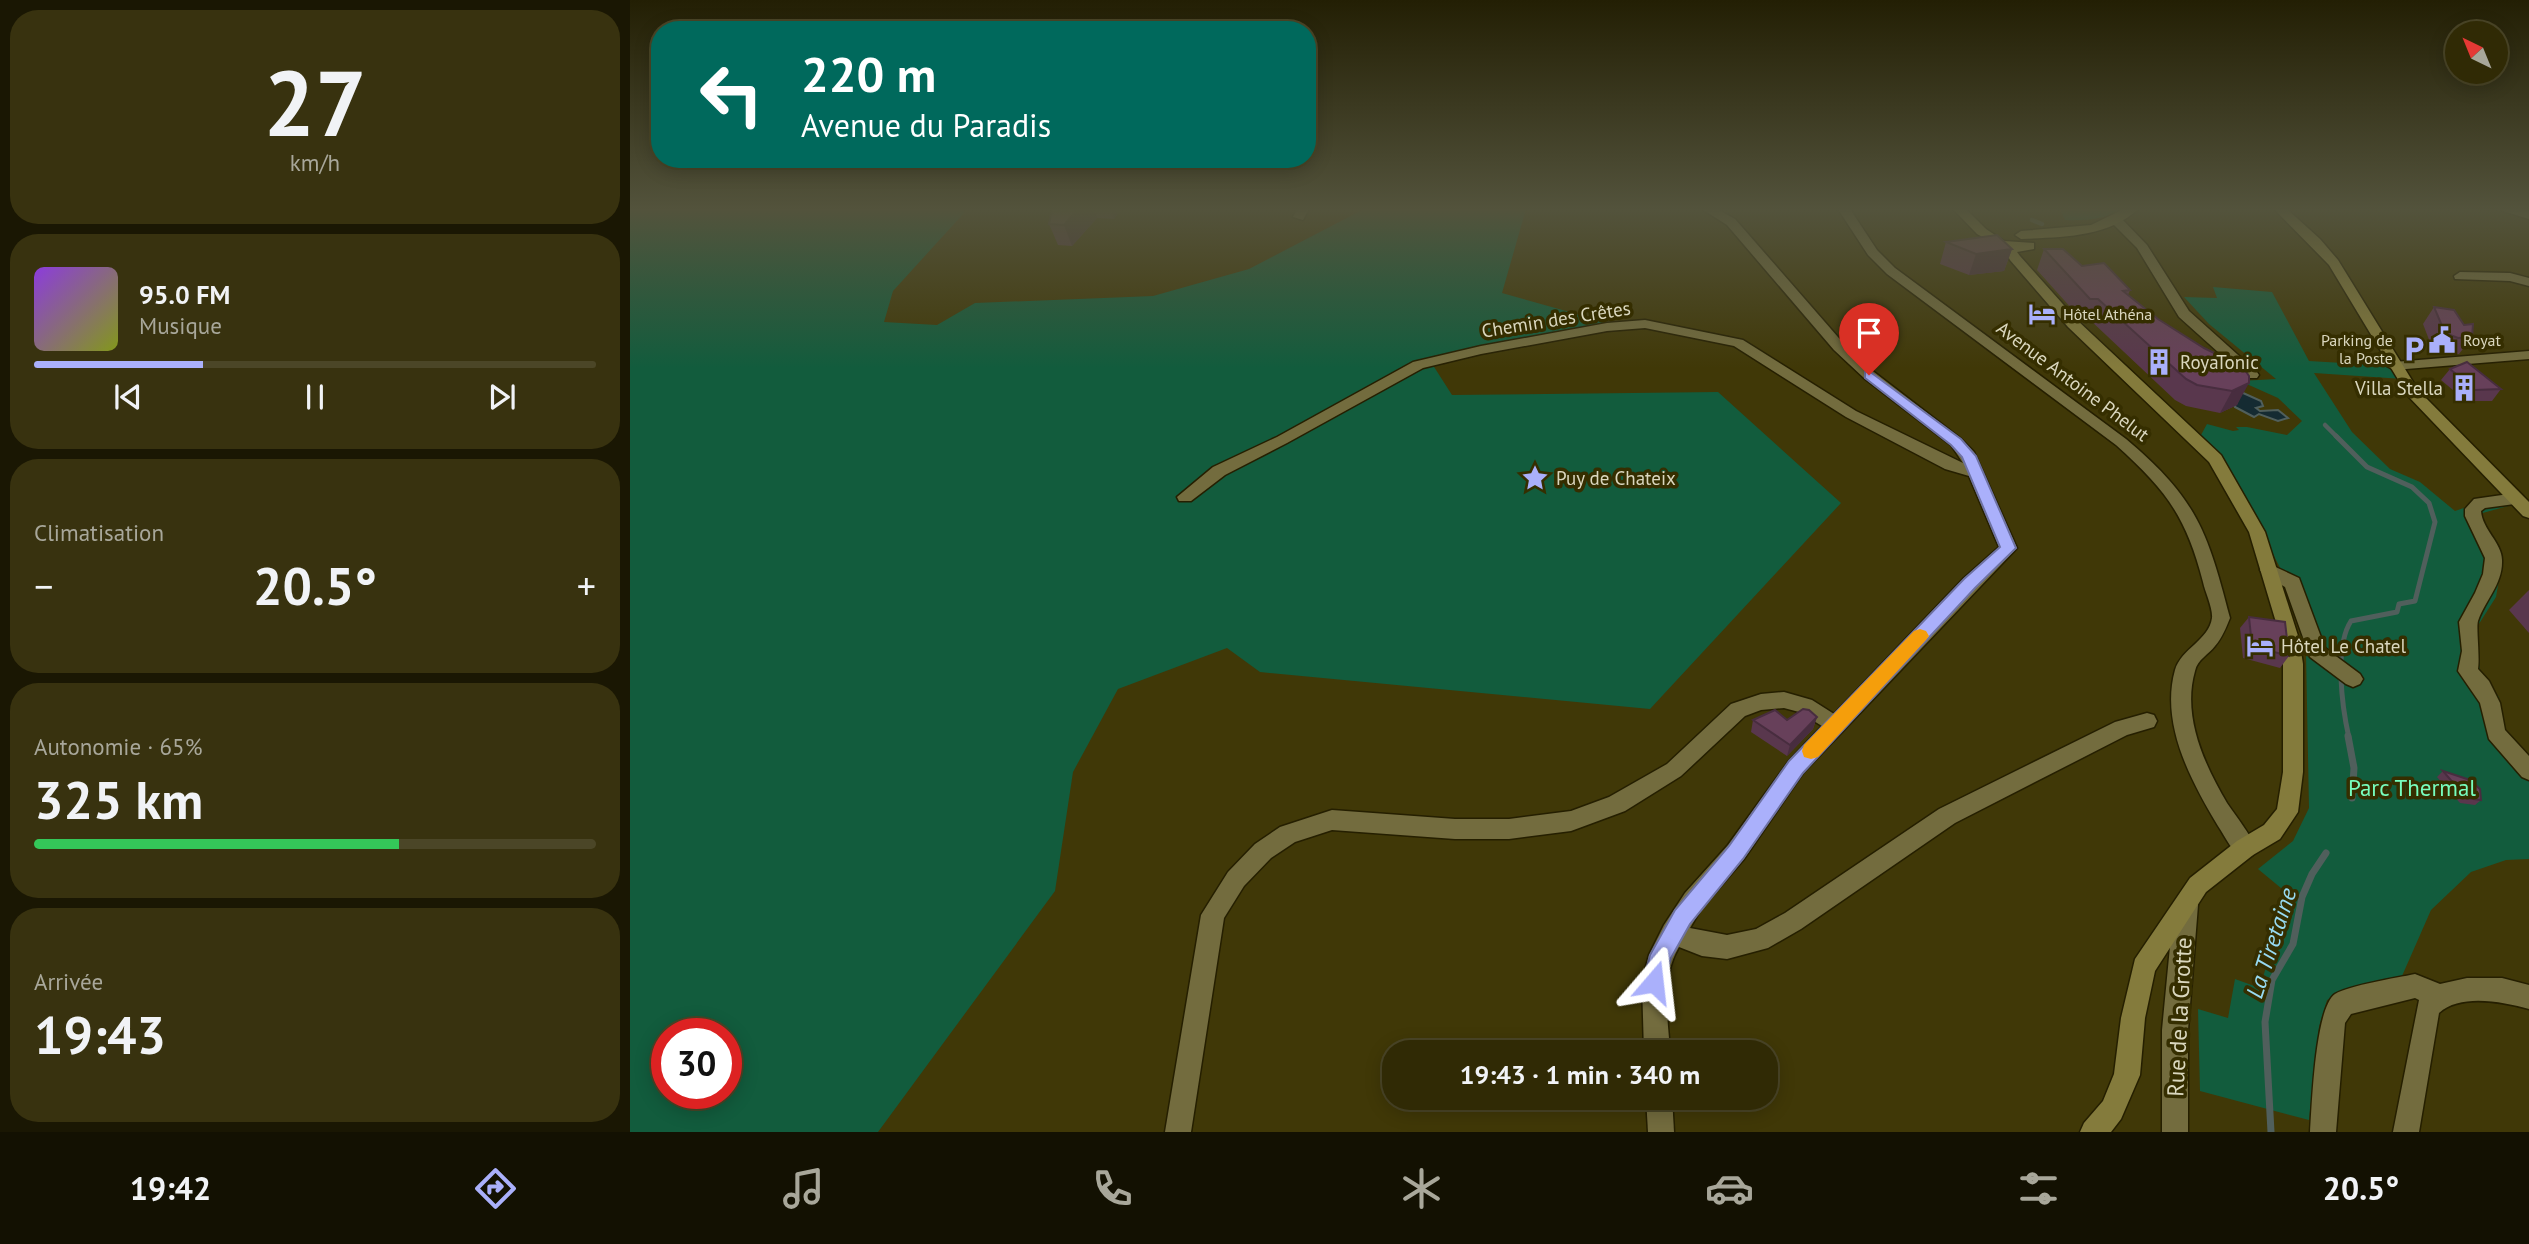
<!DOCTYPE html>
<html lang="fr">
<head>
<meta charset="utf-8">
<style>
	body { margin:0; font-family:"PT Sans",sans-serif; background:#38320f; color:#f1f3f6; height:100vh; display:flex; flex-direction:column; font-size:26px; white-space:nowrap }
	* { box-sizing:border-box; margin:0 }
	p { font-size:23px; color:#a8a79a }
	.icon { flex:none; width:38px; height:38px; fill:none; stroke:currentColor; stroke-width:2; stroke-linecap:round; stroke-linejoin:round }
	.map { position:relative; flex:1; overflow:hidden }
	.panel { display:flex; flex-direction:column; gap:10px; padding:10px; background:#1a1703; width:630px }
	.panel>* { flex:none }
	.top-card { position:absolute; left:21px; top:21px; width:665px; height:147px; border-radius:28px; box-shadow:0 4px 18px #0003,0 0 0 2px #4b4627; background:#00695c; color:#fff; overflow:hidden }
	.needle { width:46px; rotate:317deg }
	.tools { position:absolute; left:1815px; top:21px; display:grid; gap:14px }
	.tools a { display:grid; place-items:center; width:63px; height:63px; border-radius:50%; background:#302a05; box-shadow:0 4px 18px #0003,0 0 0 2px #4b4627; font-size:35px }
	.speed { position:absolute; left:21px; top:1018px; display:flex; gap:14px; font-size:35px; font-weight:700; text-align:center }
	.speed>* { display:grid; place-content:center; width:91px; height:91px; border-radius:50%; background:#302a05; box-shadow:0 4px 18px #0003,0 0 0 2px #4b4627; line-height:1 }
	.speed .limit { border:10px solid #d22; background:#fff; color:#111 }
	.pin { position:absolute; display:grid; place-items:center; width:60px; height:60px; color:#fff; margin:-72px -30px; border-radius:50% 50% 50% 0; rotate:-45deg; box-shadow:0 0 7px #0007 }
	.pin .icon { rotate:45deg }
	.me { position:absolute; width:77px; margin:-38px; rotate:17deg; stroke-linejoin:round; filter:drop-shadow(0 0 5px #0008) }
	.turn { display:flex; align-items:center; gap:24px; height:147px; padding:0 35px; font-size:32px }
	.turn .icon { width:91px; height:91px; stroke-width:2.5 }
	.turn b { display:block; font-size:49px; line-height:60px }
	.big { font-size:52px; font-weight:600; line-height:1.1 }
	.panel .widget { flex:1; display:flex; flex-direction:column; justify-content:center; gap:10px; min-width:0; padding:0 24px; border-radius:28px; background:#38320f }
	.panel .dial { align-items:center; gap:0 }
	.dial b { font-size:91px; line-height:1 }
	.song { display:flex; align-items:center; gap:21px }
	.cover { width:84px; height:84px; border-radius:10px; background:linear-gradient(135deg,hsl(270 70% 55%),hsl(70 70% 35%)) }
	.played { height:7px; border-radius:4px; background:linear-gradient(90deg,#aab0fb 30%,#4b4627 30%) }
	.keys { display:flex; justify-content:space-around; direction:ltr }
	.heat { display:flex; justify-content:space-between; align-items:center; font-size:38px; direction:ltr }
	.charge { height:10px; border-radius:5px; background:linear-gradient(90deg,#34c759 65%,#4b4627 0) }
	.trip { position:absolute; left:752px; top:1040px; width:396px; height:70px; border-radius:28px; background:#302a05; box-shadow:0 4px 18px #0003,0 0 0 2px #4b4627; font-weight:600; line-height:70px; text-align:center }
	.dock { display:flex; height:112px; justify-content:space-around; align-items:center; background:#131102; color:#a8a79a }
	.dock .icon { width:49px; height:49px }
	.dock .active { color:#aab0fb }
	.dock b { font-size:32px; color:#f1f3f6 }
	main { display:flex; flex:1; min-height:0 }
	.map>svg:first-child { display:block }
	.green { fill:#125c3d; fill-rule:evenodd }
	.water { fill:#152b32; stroke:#505f5c; stroke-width:2 }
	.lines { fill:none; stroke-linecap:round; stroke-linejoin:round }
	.stream-far2 { stroke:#505f5c; stroke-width:4.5 }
	.stream-far1 { stroke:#505f5c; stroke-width:5 }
	.stream { stroke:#505f5c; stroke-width:7 }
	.street-casing { stroke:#251f00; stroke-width:3 }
	.secondary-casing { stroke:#251f00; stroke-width:3 }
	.street { fill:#736c3e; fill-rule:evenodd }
	.secondary { fill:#847b3c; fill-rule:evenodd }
	.wall { fill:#59374d }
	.shaded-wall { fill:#482d3f }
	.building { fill:#67405a; stroke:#482d3f; stroke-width:2 }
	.route { fill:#aab0fb; stroke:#6e72a3; stroke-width:2 }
	.slow { fill:#f59e0b }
	.labels { text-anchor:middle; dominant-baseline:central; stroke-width:7; stroke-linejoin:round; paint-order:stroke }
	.far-poi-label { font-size:16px; fill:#dad7be; stroke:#352e00; text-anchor:start }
	.street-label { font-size:19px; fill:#dad7be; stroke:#352e00 }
	.poi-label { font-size:19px; fill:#dad7be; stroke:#352e00; text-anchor:start }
	.near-park-label { font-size:23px; fill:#77fdbe; stroke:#352e00 }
	.near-street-label { font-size:23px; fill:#dad7be; stroke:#352e00 }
	.near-water-label { font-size:24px; font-style:italic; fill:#97daf1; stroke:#352e00 }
</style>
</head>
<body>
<main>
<section class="panel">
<div class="widget dial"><b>27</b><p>km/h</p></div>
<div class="widget">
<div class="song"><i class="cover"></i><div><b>95.0 FM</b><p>Musique</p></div></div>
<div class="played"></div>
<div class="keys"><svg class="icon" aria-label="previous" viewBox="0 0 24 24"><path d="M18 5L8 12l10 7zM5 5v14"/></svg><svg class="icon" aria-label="pause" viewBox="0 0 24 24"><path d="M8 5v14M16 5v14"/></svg><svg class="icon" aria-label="next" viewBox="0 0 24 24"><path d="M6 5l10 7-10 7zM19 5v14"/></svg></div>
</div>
<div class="widget"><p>Climatisation</p>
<div class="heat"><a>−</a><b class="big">20.5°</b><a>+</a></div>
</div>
<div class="widget"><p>Autonomie · 65%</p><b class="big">325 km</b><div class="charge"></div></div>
<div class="widget"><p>Arrivée</p><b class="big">19:43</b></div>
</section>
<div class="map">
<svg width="1899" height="1132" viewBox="0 0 1899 1132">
	<rect width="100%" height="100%" fill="#403807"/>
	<!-- green -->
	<g class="green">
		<path d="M0 209H334V213L263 291 254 322 307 325 345 303 523 296 619 269 734 209H896L872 293 979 323 799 359 822 395 1088 392 1211 503 1020 709 630 672 597 648 488 689 443 772 425 891 248 1132H0ZM37 1034H96V1094H37Z"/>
		<path d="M1430 209H1493C1476 219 1455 221 1435 220Z"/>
		<path d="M1583 287 1642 292 1679 361 1764 366 1773 379 1684 373 1722 432 1760 469 1790 482 1825 511 1880 492 1889 503 1849 514 1872 563 1866 597 1847 627 1850 673 1869 697 1872 735 1899 765V859L1876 860 1841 872 1801 910 1772 976 1717 991 1697 1000 1689 1027 1679 1120 1570 1091 1568 1009 1598 1018 1605 979 1630 988 1657 893 1628 869 1663 841 1679 808 1676 653 1657 581 1609 489 1571 435 1577 424 1603 431 1609 430 1606 427H1617L1657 435 1672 421 1648 398 1610 381 1646 379 1579 324 1554 297 1587 298Z"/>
	</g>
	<!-- water -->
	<path class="water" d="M1602 388 1631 401 1633 406 1626 408 1630 411 1648 410 1658 418 1648 421 1629 414 1624 417 1605 407Z"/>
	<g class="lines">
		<!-- stream-far2 -->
		<g class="stream-far2">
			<path d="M1402 220 1412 224"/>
			<path d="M1695 425 1708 438"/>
		</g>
		<!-- stream-far1 -->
		<path class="stream-far1" d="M1706 436 1737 467 1782 487 1799 503 1805 522 1785 601 1769 604 1767 612 1721 621C1704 647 1712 707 1719 738"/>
		<!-- stream -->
		<g class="stream">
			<path d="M1718 736 1724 768 1722 798"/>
			<path d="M1641 1132 1635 1022 1642 980 1663 944 1672 897 1682 874 1696 853"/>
		</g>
		<defs>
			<g id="street">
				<path d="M667 209H679L673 220 663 217Z"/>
				<path d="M1072 209H1087L1105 219 1214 344 1244 372 1331 439 1344 452 1387 548 1173 773 1114 859 1071 909 1060 928 1097 935 1126 929 1155 913 1309 809 1485 722 1517 713 1524 715 1527 721 1524 727 1497 735 1325 823 1171 929 1138 948 1097 959 1072 956 1049 947C1030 979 1038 1016 1040 1052H1014L1012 982 1019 955 1034 925 1055 893 1098 845 1159 761 1192 726 1169 712 1154 708 1131 710 1115 716 1051 776 995 811 941 831 879 839H825L702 830 665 842 641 858 614 886 594 918 561 1132H535L571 915 598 872 625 844 650 827 702 810 825 819H879L941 811 979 797 1037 764 1101 704 1131 694 1154 692 1182 700 1204 714 1334 578 1369 547 1339 476 1315 469 1216 417 1104 346 1015 328 977 331 851 354 793 368 657 443 595 475 561 501H549L547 497 583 467 647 437 783 362 851 346 977 323 1015 320 1113 340 1226 411 1333 463 1321 445 1234 378 1204 350 1097 225Z"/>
				<path d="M1208 209H1220L1247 250 1265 268 1496 439C1567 499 1577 530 1600 618 1596 628 1592 638 1585 646 1579 654 1567 660 1565 671 1552 716 1574 764 1597 803 1607 818 1619 832 1626 848L1623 855 1615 858C1602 853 1596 838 1588 826 1561 781 1530 724 1545 670 1551 649 1579 640 1582 618 1583 608 1575 592 1573 582 1556 516 1536 490 1486 445L1257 274 1238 255Z"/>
				<path d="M1871 209 1899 211V219L1873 211Z"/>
				<path d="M1482 217H1490L1517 245 1559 311 1627 372 1629 375 1627 378H1617L1549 317 1507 248 1482 223Z"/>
				<path d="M1830 272 1880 273 1899 278V286L1880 281 1825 279 1824 276Z"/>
				<path d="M1899 351V359L1764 370 1757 366 1764 362Z"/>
				<path d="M1886 493 1894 499 1892 503 1855 508 1851 511C1852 529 1872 543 1872 560 1873 584 1855 600 1848 621 1846 628 1850 656 1848 669L1859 681 1870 703 1875 730 1899 756V780L1892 777 1859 739 1850 703 1828 671 1832 651 1829 622 1845 593 1853 574 1855 558 1835 516V509L1844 499Z"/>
				<path d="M1639 564 1669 578 1695 648 1730 674 1733 679 1730 684 1723 687 1716 684 1680 657 1655 587 1633 574 1630 570 1633 566Z"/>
				<path d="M1556 894 1564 897 1568 905 1558 1030V1132H1532V1030L1544 905 1548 897Z"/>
				<path d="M1785 974 1810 984 1837 978H1872L1899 985V1009C1873 1002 1831 993 1809 1013L1789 1132H1763L1789 1000 1785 998 1721 1014 1715 1023 1706 1132H1680C1682 1105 1685 1008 1705 994 1720 985 1766 978 1785 974Z"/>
				<path d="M1016 1097H1042L1044 1132H1018Z"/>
			</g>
			<g id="secondary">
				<path d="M1323 209H1336L1356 229 1374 241 1404 243V249L1387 252 1390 256 1448 321 1591 455 1635 532 1669 639 1673 664V772L1668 812 1650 839 1623 855 1576 892 1525 971 1515 1018 1510 1075 1491 1119 1481 1132H1450L1454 1123 1473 1101 1484 1074 1491 1018 1505 959 1560 878 1607 841 1634 825 1647 809 1653 772V664L1651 639 1619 532 1579 462 1438 327 1380 260 1374 249 1347 234Z"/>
				<path d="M1494 209H1508C1478 238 1429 237 1391 239L1385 235 1391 231 1461 225Z"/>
				<path d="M1644 209H1657L1690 239 1708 260 1788 390 1899 502V518L1893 516 1778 396 1699 265Z"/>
			</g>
		</defs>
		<!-- street casing -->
		<use href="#street" class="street-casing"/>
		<!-- secondary casing -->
		<use href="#secondary" class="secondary-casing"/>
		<!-- street -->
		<use href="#street" class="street"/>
		<!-- secondary -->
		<use href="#secondary" class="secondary"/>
	</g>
	<!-- wall -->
	<g class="wall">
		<path d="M422 209H491L484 219 467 218 442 246 428 245 419 224Z"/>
		<path d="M1316 242 1382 249 1374 271 1339 275 1310 264Z"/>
		<path d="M1414 249 1452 266 1500 290 1498 295 1528 319 1619 376 1607 405 1590 413 1556 406 1545 400 1459 319 1452 320 1407 270Z"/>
		<path d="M1804 307 1842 337 1829 354 1816 355 1803 350 1793 324Z"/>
		<path d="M1820 369 1871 389 1862 401H1836L1811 380Z"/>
		<path d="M1899 590V633L1879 610Z"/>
		<path d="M1619 617 1659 656 1650 668 1613 658 1610 628Z"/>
		<path d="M1187 717 1183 729 1157 756 1121 732 1123 720H1157Z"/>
		<path d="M1813 771 1851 800 1845 805 1830 803 1807 777Z"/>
	</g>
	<!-- shaded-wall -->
	<g class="shaded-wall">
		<path d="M448 209H464L467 218 442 246 434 225Z"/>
		<path d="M481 209H491L484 219Z"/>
		<path d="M1382 249 1374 271 1339 275 1346 254Z"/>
		<path d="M1619 383 1607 405 1590 413 1602 391Z"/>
		<path d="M1187 717 1183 729 1157 756 1160 745Z"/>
	</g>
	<!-- building -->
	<g class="building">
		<path d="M422 209H448L434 225 419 224Z"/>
		<path d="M1367 235 1382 249 1346 254 1316 242Z"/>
		<path d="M1414 249H1433L1452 266 1474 263 1500 290 1493 291 1528 319 1574 348 1613 367 1619 376V383L1602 391 1567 385 1556 379 1468 299H1460Z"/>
		<path d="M1804 307 1824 310 1834 325 1843 324 1842 337 1828 338 1815 333Z"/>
		<path d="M1837 362 1871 389 1845 390 1820 369Z"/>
		<path d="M1619 617 1655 622 1659 656 1622 646Z"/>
		<path d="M1173 709 1179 710 1187 717 1160 745 1123 720 1145 710 1157 720Z"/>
		<path d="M1813 771 1840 780 1850 789 1851 800 1836 798Z"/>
	</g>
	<!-- sky -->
	<linearGradient id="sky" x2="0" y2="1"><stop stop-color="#231f04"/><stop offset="0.57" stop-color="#53533c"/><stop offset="1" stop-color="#53533c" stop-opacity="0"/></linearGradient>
	<rect width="1899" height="368" fill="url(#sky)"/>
	<!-- route -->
	<path class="route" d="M1239 371 1331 439 1346 456 1386 548 1345 588 1173 773 1113 859 1060 924 1041 958 1032 990 1024 993 1017 990 1013 982 1020 955 1045 910 1099 846 1159 761 1334 579 1370 547 1332 457 1321 445 1235 378V372Z"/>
	<!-- slow -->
	<path class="slow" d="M1290 629 1296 631 1299 636 1296 640 1188 757 1181 759 1174 757 1172 751 1174 745 1284 631Z"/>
	<!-- icons -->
	<defs>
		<symbol id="hotel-bare" viewBox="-9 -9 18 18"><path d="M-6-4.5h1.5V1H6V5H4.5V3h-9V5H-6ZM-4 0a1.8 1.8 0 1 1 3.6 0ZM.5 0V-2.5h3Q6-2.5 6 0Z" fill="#aab0fb" stroke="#352e00" stroke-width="2.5" paint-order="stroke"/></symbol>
		<symbol id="civic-bare" viewBox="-9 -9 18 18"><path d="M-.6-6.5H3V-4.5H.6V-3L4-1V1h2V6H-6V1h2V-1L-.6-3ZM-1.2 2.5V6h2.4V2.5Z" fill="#aab0fb" stroke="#352e00" stroke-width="2.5" paint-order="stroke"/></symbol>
		<symbol id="parking-bare" viewBox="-9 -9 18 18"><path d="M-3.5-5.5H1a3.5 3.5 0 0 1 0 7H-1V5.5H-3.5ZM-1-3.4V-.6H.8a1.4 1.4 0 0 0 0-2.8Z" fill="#aab0fb" stroke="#352e00" stroke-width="2.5" paint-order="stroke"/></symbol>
		<symbol id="building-bare" viewBox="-9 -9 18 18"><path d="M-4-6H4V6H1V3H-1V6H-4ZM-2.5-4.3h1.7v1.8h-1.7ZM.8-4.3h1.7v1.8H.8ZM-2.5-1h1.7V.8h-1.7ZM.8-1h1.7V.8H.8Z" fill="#aab0fb" stroke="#352e00" stroke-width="2.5" paint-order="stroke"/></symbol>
		<symbol id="sight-bare" viewBox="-9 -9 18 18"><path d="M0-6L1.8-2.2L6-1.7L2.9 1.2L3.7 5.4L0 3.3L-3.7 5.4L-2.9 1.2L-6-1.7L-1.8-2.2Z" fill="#aab0fb" stroke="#352e00" stroke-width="2.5" paint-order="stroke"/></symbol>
	</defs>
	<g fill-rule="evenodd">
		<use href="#hotel-bare" x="1393" y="295" width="38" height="38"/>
		<use href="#civic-bare" x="1793" y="321" width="38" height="38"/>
		<use href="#parking-bare" x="1765" y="330" width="38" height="38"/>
		<use href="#building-bare" x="1510" y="343" width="38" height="38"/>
		<use href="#building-bare" x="1815" y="369" width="38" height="38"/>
		<use href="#sight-bare" x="886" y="459" width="38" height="38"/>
		<use href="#hotel-bare" x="1611" y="627" width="38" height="38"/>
	</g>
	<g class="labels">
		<!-- far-poi labels -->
		<g class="far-poi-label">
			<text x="1433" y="314">Hôtel Athéna</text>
			<text x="1763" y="340" text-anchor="end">Parking de<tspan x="1763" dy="18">la Poste</tspan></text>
			<text x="1833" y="340">Royat</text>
		</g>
		<!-- street labels -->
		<g class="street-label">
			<text transform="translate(926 319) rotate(-9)">Chemin des Crêtes</text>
			<text transform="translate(1443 381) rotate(37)">Avenue Antoine Phelut</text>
		</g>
		<!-- poi labels -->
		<g class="poi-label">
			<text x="1550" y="362">RoyaTonic</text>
			<text x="1813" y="388" text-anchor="end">Villa Stella</text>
			<text x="926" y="478">Puy de Chateix</text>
			<text x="1651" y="646">Hôtel Le Chatel</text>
		</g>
		<!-- near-park labels -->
		<g class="near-park-label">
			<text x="1782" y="787">Parc Thermal</text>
		</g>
		<!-- near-street labels -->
		<g class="near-street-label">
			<text transform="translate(1549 1017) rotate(-87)">Rue de la Grotte</text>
		</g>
		<!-- near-water labels -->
		<g class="near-water-label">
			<text transform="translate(1641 943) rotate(-72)">La Tiretaine</text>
		</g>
	</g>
</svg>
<div class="tools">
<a><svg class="needle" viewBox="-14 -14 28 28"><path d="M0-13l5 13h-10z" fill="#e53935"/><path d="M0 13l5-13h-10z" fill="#a8a79a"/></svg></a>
</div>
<div class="speed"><div class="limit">30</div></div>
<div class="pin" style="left:1239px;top:375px;background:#d93025"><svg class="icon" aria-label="arrive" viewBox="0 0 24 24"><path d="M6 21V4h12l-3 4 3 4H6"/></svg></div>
<svg class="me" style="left:1024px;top:982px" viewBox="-20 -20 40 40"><path d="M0-17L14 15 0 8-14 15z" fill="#aab0fb" stroke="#fff" stroke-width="4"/></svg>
<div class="trip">19:43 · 1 min · 340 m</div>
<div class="top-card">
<div class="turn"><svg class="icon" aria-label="left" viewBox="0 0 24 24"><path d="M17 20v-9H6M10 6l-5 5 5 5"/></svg><div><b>220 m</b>Avenue du Paradis</div></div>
</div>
</div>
</main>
<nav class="dock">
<b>19:42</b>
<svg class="icon active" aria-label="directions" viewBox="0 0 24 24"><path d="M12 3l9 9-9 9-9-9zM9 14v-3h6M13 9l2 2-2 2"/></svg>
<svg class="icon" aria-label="music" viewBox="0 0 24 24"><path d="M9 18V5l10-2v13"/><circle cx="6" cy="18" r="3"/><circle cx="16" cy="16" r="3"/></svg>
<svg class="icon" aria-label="phone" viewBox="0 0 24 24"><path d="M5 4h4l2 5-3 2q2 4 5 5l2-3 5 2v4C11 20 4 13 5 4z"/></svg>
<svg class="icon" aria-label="climate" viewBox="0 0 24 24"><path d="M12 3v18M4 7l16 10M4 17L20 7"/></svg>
<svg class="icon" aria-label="car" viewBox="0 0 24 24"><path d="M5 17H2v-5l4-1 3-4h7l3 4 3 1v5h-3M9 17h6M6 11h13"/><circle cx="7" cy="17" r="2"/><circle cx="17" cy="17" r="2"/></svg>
<svg class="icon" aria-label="filters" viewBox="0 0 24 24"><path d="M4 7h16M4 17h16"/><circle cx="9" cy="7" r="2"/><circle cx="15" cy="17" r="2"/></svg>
<b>20.5°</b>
</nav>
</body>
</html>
